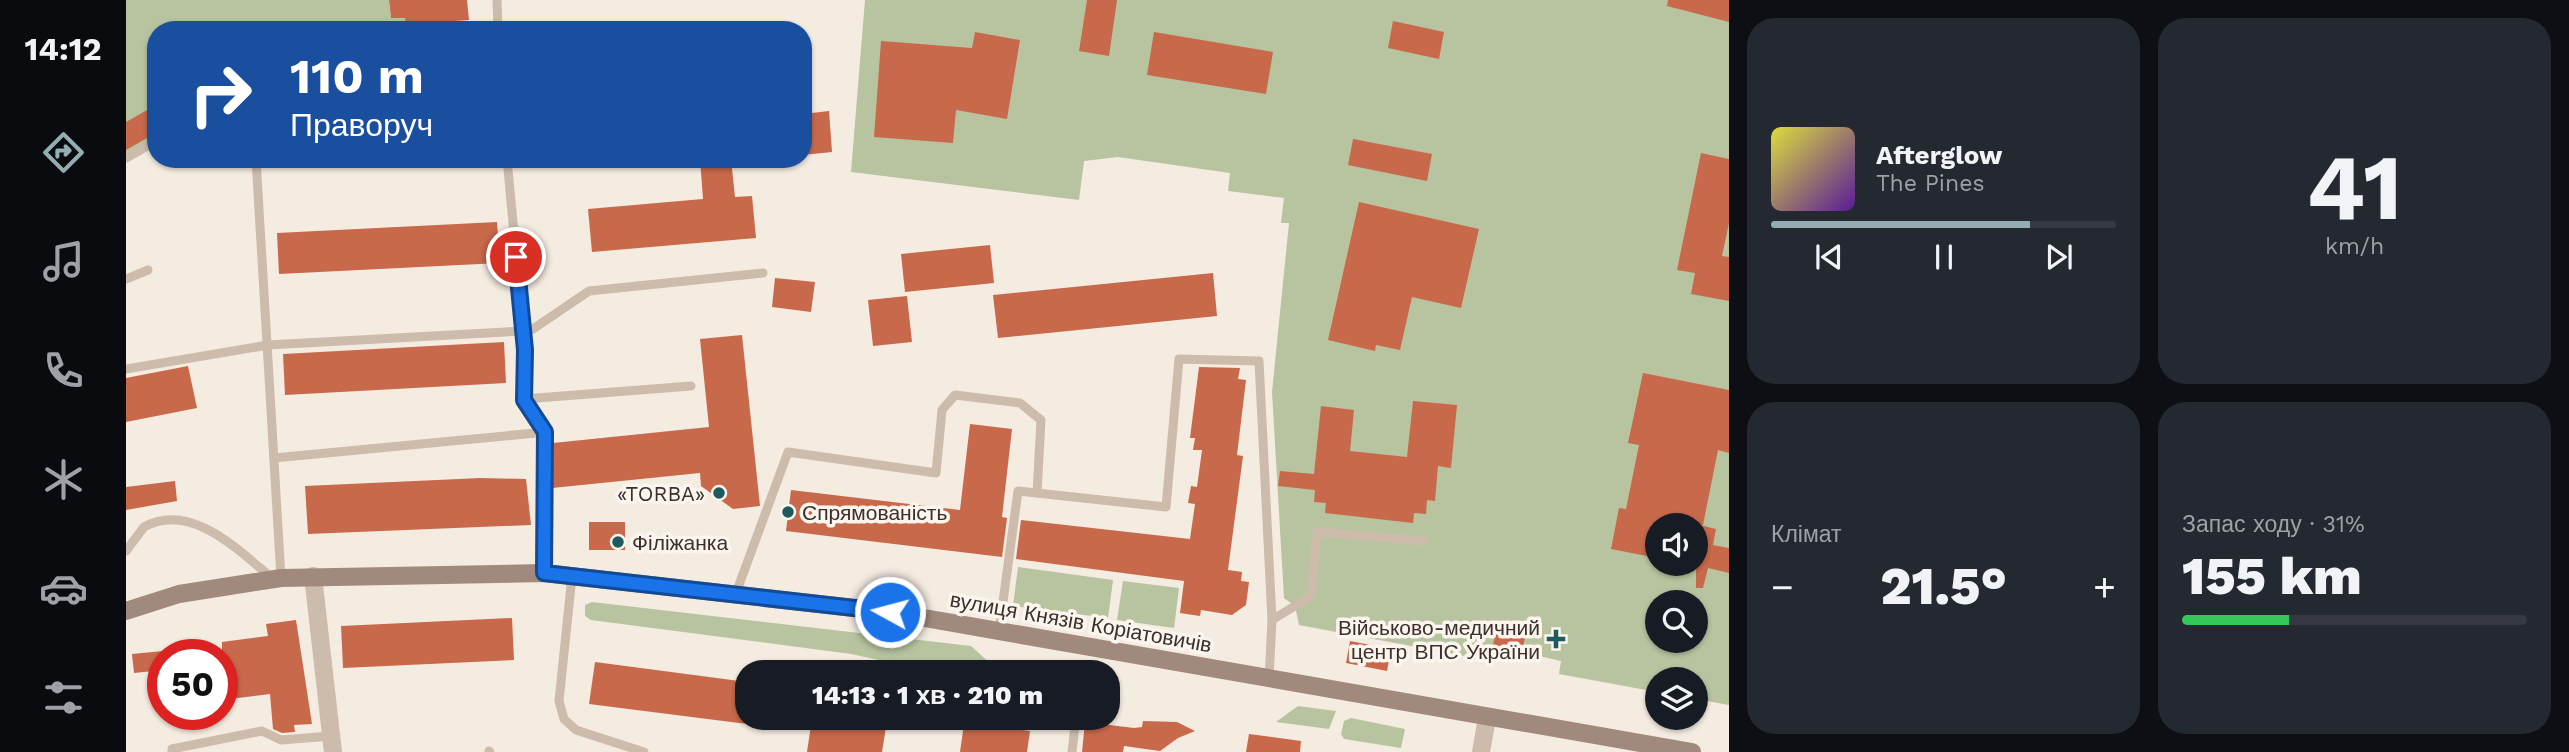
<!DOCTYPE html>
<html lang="uk">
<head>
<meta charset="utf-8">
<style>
	body { margin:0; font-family:"Work Sans",sans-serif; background:#242831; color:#f1f3f6; height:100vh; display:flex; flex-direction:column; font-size:26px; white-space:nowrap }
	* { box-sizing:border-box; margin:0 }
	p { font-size:23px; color:#9ea1a6 }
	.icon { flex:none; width:38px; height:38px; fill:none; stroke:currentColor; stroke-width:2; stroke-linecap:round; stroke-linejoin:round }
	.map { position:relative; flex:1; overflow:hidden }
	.details { display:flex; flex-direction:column; gap:18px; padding:18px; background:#0d0f14; width:840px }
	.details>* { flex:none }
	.top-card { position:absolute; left:21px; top:21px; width:665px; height:147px; border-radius:28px; box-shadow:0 2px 5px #0004; background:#1a4fa0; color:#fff; overflow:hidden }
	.tools { position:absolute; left:1519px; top:513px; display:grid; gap:14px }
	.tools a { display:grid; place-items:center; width:63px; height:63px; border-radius:50%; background:#171b24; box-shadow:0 2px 5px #0004; font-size:35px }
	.speed { position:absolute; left:21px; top:639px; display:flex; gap:14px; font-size:35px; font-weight:700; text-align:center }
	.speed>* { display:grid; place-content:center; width:91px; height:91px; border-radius:50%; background:#171b24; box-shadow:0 2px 5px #0004; line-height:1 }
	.speed .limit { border:10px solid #d22; background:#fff; color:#111 }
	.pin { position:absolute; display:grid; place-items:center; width:60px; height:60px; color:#fff; margin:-30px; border:4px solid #fff; border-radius:50%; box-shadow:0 2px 7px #0007 }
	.me { position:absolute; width:77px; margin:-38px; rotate:277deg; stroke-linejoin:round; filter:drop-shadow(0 0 5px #0008) }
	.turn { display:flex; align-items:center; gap:24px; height:147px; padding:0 28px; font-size:32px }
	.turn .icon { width:91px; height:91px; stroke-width:2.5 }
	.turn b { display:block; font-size:49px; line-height:60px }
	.big { font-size:52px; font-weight:800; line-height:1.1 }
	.details .widget { flex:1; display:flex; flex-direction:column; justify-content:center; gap:10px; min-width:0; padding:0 24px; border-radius:28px; background:#242831 }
	.details .dial { align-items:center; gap:0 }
	.dial b { font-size:91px; line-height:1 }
	.song { display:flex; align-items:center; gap:21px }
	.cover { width:84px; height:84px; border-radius:10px; background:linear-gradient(135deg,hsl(60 70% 55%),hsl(270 70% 35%)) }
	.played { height:7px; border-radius:4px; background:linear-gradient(90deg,#92aeb2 75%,#363941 75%) }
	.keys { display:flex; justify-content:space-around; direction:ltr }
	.heat { display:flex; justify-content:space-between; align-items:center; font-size:38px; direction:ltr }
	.charge { height:10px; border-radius:5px; background:linear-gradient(90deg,#34c759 31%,#363941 0) }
	.details .tiles { flex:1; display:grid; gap:18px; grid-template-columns:repeat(2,1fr) }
	.trip { position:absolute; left:609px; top:660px; width:385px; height:70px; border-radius:28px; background:#171b24; box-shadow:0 2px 5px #0004; font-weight:800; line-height:70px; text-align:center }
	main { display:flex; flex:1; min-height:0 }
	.dock { display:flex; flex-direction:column; width:126px; justify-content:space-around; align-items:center; background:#090b0e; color:#9ea1a6 }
	.dock .icon { width:49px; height:49px }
	.dock .selected { color:#92aeb2 }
	.dock b { font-size:32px; color:#f1f3f6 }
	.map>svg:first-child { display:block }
	.green { fill:#b8c4a0; fill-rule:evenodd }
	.building { fill:#c8694b }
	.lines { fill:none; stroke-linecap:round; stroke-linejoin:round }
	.service { stroke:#cdbbac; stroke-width:9 }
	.minor { stroke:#cdbbac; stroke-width:18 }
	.secondary { stroke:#a18a7d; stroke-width:18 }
	.route-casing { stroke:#114b97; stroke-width:18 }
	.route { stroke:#1a73e8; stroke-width:12 }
	.poi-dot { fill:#1f5a5e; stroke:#fbf5ee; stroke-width:2.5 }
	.labels { text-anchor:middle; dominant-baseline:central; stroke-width:7; stroke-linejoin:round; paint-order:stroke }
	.poi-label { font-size:21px; fill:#3b302b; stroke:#fbf5ee; text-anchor:end }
	.street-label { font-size:21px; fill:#3b302b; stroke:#fbf5ee }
</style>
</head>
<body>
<main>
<nav class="dock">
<b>14:12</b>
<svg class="icon selected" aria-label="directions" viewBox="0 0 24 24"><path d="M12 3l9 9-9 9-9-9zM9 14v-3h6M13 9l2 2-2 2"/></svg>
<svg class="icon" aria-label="music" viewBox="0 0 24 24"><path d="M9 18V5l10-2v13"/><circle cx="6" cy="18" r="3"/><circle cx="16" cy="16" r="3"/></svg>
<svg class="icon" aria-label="phone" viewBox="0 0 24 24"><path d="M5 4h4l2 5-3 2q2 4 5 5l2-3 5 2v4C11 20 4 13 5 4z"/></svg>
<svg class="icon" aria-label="climate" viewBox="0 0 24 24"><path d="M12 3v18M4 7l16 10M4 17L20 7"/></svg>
<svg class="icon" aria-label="car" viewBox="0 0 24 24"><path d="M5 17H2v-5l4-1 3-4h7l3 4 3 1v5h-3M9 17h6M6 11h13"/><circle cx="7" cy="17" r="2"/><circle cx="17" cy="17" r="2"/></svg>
<svg class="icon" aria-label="filters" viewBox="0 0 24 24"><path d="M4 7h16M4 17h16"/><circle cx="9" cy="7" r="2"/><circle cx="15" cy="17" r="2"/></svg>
</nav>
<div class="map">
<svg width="1603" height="752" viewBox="0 0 1603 752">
	<rect width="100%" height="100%" fill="#f4ebe1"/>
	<!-- green -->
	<g class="green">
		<path d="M0 0H263L265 18H279L280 30H30V141L0 158Z"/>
		<path d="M739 0H1603V705L1570 699V679H1531V692L1433 674 1435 661 1396 652 1398 638 1370 632 1365 661 1173 625 1169 606 1158 598 1146 392 1163 223H1155L1158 198 1102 191 1104 173 992 157 958 161 953 200 725 172ZM1531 525H1570V564H1531ZM1531 602H1570V640H1531Z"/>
		<path d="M892 567 987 580 982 618 887 606Z"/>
		<path d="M997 581 1053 588 1048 628 991 620Z"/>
		<path d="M466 602 845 646 874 672H808L725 654 465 620 459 616V605Z"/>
		<path d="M1172 706 1210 711 1203 729 1150 722Z"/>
		<path d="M1225 718 1279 729 1275 748 1218 739 1215 734 1218 721Z"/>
	</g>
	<!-- building -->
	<g class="building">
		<path d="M263 0H341L343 20 300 23V30H280L279 18H265Z"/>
		<path d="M961 0H991L983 56 953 51Z"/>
		<path d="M1542 0H1603V22L1541 6Z"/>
		<path d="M1267 21 1318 32 1313 59 1262 48Z"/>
		<path d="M849 32 894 40 881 119 830 110 827 143 748 137 755 41 846 48Z"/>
		<path d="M1028 32 1147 52 1140 94 1021 75Z"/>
		<path d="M30 105V133L0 150V122Z"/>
		<path d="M703 111 706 152 677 155V114Z"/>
		<path d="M1227 139 1306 154 1301 181 1222 165Z"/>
		<path d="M1575 153 1603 159V223L1596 256 1603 257V301L1565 294 1569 273 1551 270Z"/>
		<path d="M574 159H605L609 197 626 196 630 238 466 252 462 209 577 199Z"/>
		<path d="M1233 202 1353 229 1335 308 1286 297 1274 350 1250 345 1249 351 1202 340Z"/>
		<path d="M371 222 374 263 153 274 151 233Z"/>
		<path d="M864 245 868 283 779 292 775 254Z"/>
		<path d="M1087 273 1091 316 872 338 867 295Z"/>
		<path d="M649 278 689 282 685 312 646 307Z"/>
		<path d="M781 296 786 342 747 346 742 300Z"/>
		<path d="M616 335 634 506 607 509 575 486 574 473 426 488 427 443 583 427 574 339Z"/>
		<path d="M378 342 380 383 159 395 157 354Z"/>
		<path d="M62 366 71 408 0 422V378Z"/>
		<path d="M1073 367 1114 368 1112 379 1120 380 1111 455 1117 456 1102 570 1116 572 1115 581 1123 582 1120 605 1106 615 1075 610 1074 616 1054 613 1058 581 890 559 895 520 1064 539 1069 504 1062 503 1065 486 1071 487 1076 450H1067L1069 438H1064Z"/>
		<path d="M1517 373 1603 390V453L1592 450 1577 525H1574L1590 529 1587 545 1603 548V573L1582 568 1577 588H1570V525H1531V558L1485 549 1493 508 1500 509 1513 445 1502 443Z"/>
		<path d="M1287 401 1331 405 1325 468 1312 466 1309 501 1301 500 1300 514 1288 513 1287 523 1199 513 1200 503 1188 502 1189 490 1152 486 1154 471 1188 474 1195 406 1228 410 1224 451 1281 457Z"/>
		<path d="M844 424 886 429 876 517 881 518 876 557 660 531 665 490 834 510Z"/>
		<path d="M355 478 400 479 405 525 182 534 179 486Z"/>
		<path d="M49 481 51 501 0 510V487Z"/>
		<rect x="463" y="522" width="36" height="28"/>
		<path d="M386 618 388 660 217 668 215 626Z"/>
		<path d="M170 620 186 724 168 725 169 732 156 733 147 729 144 694 96 700V642L142 636 140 624Z"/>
		<path d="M1370 632 1399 638 1395 655 1366 649Z"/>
		<path d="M1224 641 1265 649 1261 671 1220 663Z"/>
		<path d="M37 651V670L8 673 6 654Z"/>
		<path d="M469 662 621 682V724L463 704Z"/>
		<path d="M686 718 760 727 756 752H681Z"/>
		<path d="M860 718H883L882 728 904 731 901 752H834L838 724 859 727Z"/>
		<path d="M1017 721 1051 722 1069 731 1052 738 1034 751 998 746 997 752H956L959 722 1008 728 1016 727Z"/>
		<path d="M1123 734 1175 741 1174 752H1120Z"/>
	</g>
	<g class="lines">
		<!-- service -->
		<g class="service">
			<path d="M371 0 372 30"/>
			<path d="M0 158 30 141"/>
			<path d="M130 159 155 578"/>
			<path d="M381 159 399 350 398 399 420 432 418 573"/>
			<path d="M0 279 22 270"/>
			<path d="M0 369 142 345 397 331 407 329 463 291 637 273"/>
			<path d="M398 399 565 386"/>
			<path d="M148 458 420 432"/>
			<path d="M0 551 18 527C65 501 113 551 146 578"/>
			<path d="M446 576 433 701 438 719 450 730 518 752"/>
			<path d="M610 593 662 452 810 473 816 410 829 395 894 403 915 420 911 493"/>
			<path d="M873 631 892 491 1040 507 1053 359 1133 361 1146 620"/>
			<path d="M1143 679 1146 620 1185 596 1191 532 1297 541"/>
			<path d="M363 751 364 752"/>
			<path d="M46 752V749L136 731 155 740 205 736"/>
			<path d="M946 752 950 718"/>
		</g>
		<!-- minor -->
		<g class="minor">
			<path d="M187 576 207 752"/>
			<path d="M1355 752 1361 718"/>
		</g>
		<!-- secondary -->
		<path class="secondary" d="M0 611 53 594 155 578 418 573 764 612 1566 752"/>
	</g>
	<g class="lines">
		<defs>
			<path id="route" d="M390 257 399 350 398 400 419 432 418 573 764 612"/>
		</defs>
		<!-- route casing -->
		<use href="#route" class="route-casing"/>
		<!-- route -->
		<use href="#route" class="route"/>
	</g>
	<!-- markers -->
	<g class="poi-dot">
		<circle cx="593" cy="493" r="7"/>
		<circle cx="662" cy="512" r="7"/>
		<circle cx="492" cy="542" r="7"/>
		<path d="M1426.5 628.5h7v7h7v7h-7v7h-7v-7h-7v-7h7z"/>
	</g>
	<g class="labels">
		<!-- poi labels -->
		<g class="poi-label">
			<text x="579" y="493">«TORBA»</text>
			<text x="676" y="512" text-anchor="start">Спрямованість</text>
			<text x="506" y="542" text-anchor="start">Філіжанка</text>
			<text x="1414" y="627">Військово-медичний<tspan x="1414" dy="24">центр ВПС України</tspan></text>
		</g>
		<!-- street labels -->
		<g class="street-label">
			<text transform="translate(955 622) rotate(10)">вулиця Князів Коріатовичів</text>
		</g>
	</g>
</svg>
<div class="tools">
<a><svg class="icon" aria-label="sound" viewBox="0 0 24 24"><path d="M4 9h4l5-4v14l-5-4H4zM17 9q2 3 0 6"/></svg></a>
<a><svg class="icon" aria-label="search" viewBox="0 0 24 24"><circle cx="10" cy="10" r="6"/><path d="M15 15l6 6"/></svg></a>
<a><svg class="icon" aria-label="layers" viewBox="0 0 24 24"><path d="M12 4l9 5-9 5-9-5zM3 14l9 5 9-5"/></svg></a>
</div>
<div class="speed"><div class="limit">50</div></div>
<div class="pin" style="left:390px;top:257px;background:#d93025"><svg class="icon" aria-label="arrive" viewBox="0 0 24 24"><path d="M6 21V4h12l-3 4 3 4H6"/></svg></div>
<svg class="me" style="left:764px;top:612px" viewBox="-20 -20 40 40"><circle r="17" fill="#1a73e8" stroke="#fff" stroke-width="3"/><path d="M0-11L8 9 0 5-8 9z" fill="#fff"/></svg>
<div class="trip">14:13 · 1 хв · 210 m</div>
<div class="top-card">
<div class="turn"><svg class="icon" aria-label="right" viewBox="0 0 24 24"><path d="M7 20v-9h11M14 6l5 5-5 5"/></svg><div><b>110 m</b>Праворуч</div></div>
</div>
</div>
<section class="details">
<div class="tiles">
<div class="widget">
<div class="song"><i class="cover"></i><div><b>Afterglow</b><p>The Pines</p></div></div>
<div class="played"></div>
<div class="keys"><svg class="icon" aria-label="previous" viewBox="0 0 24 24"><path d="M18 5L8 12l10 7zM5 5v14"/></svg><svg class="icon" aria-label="pause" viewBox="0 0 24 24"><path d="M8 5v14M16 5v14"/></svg><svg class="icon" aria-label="next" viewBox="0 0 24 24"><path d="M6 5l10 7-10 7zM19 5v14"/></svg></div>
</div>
<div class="widget dial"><b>41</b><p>km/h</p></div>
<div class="widget"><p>Клімат</p>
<div class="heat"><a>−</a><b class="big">21.5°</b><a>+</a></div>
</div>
<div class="widget"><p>Запас ходу · 31%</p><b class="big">155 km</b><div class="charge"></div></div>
</div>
</section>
</main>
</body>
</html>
